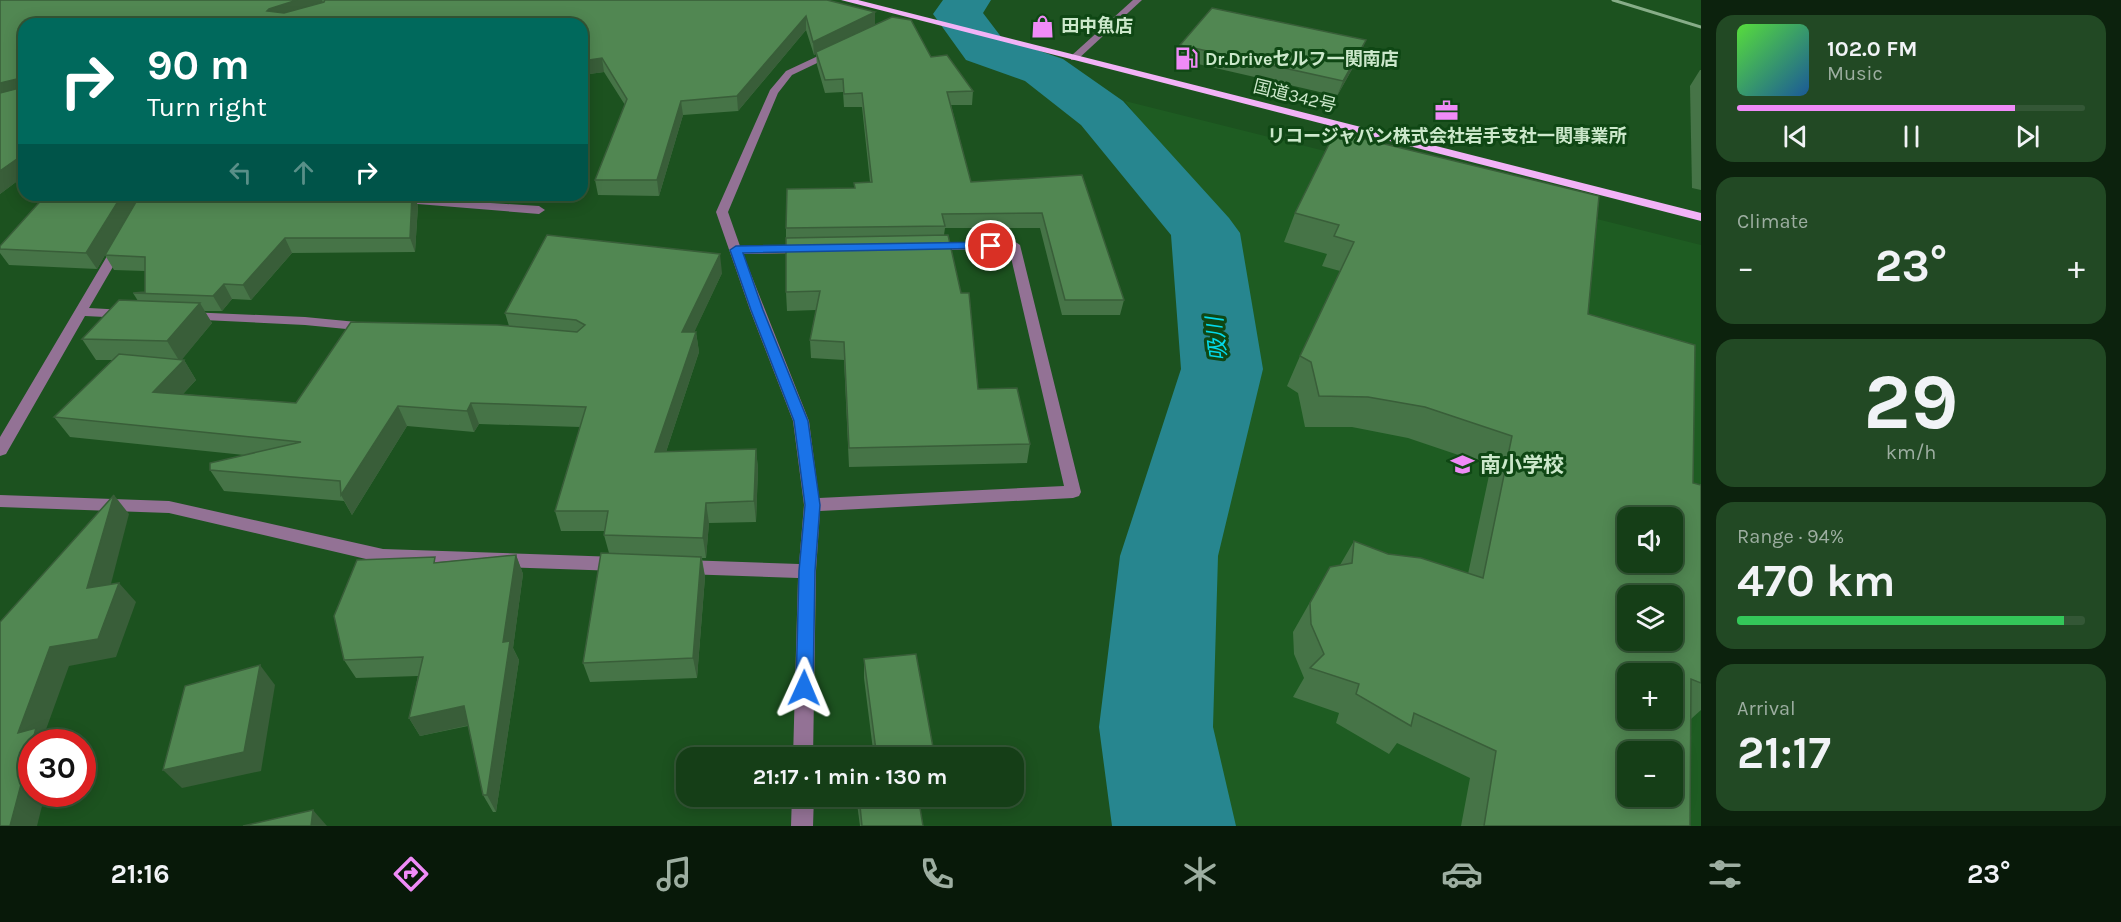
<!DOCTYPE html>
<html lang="en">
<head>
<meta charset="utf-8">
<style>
	body { margin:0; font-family:Karla,"Noto Sans JP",sans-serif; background:#224924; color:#f1f3f6; height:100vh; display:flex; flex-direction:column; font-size:22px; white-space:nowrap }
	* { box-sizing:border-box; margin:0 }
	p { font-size:20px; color:#9daea1 }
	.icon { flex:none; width:33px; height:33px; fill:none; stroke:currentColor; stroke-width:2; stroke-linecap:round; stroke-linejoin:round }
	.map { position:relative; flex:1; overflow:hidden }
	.panel { display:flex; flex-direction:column; gap:15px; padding:15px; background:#0c220d; width:420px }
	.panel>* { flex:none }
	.hud { position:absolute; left:18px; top:18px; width:570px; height:183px; border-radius:18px; box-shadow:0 3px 15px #0003,0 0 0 2px #345736; background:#00695c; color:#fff; overflow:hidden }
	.fabs { position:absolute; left:1617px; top:507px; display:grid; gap:12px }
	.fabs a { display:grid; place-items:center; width:66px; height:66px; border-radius:12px; background:#153e17; box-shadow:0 3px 15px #0003,0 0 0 2px #345736; font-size:30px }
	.speed { position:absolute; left:18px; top:729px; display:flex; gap:12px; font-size:30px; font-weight:700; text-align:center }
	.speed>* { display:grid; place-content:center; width:78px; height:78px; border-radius:50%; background:#153e17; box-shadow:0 3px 15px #0003,0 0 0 2px #345736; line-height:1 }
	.speed .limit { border:9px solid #d22; background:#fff; color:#111 }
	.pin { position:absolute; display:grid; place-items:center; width:51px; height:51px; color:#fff; margin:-26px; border:3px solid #fff; border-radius:50%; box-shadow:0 2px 6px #0007 }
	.me { position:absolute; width:66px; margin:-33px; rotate:1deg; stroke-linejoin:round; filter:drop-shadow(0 0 4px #0008) }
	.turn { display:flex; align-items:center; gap:21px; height:126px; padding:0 30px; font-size:27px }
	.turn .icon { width:78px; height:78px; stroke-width:2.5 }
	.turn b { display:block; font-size:42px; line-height:51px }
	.lanes { display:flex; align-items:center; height:57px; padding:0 30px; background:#0003; justify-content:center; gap:30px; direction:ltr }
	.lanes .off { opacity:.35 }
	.big { font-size:45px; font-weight:700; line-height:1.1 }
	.panel .tile { flex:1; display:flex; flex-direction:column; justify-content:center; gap:9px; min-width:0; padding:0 21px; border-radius:18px; background:#224924 }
	.panel .dial { align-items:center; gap:0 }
	.dial b { font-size:78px; line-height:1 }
	.song { display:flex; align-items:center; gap:18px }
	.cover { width:72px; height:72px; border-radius:9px; background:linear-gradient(135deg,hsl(110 70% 55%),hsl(210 70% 35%)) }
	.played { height:6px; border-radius:3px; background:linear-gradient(90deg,#ef8bf7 80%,#345736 80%) }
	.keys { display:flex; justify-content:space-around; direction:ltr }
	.heat { display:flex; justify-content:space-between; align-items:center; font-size:33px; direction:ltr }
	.charge { height:9px; border-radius:4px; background:linear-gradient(90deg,#34c759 94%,#345736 0) }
	.trip { position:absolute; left:676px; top:747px; width:348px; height:60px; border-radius:18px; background:#153e17; box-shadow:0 3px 15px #0003,0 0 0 2px #345736; font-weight:700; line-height:60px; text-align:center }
	.menu { display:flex; height:96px; justify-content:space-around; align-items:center; background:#081909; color:#9daea1 }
	.menu .icon { width:42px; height:42px }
	.menu .selected { color:#ef8bf7 }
	.menu b { font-size:27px; color:#f1f3f6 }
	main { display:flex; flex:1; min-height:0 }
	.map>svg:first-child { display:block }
	.built { fill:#1e5c22; fill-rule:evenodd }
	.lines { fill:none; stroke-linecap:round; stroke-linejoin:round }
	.river { fill:#27868f; fill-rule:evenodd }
	.minor { fill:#937295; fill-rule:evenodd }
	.highway { fill:#f2b3f7; fill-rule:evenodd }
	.rail { stroke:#87ad88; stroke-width:3 }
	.wall { fill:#467447 }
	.shaded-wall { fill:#395e39 }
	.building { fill:#518752; stroke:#395e39; stroke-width:1.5; fill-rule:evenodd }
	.route { fill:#1a73e8; stroke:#114b97; stroke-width:1.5 }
	.labels { text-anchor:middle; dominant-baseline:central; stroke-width:6; stroke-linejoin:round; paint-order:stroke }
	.far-poi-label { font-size:18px; font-weight:bold; fill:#cce8cb; stroke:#0f4714; text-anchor:start }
	.far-street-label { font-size:18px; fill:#cce8cb; stroke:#0f4714 }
	.poi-label { font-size:21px; font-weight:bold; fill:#cce8cb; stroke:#0f4714; text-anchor:start }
	.water-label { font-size:22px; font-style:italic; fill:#03daeb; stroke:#0f4714 }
</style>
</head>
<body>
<main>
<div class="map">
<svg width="1701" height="826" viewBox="0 0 1701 826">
	<rect width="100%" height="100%" fill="#1c521f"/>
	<!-- built -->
	<path class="built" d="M1125 101 1701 245V826H1219L1208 779 1188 653 1198 545 1211 500 1236 430 1235 250ZM1628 518H1672V562H1628ZM1628 596H1672V640H1628ZM1628 674H1672V718H1628ZM1628 752H1672V796H1628Z"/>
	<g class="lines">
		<!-- river -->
		<path class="river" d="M943 0H991L983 13 1002 38 1063 59 1123 101 1229 218 1240 233 1263 369 1218 556 1213 727 1236 826H1112L1099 727 1120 556 1181 369 1171 235 1081 125 1025 81 966 60 933 14Z"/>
		<!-- minor -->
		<g class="minor">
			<path d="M1133 0H1142L1077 60H1071V56Z"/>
			<path d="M833 49 838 52 836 54 792 75 778 93 728 212 740 246 805 245 811 249 805 253 743 254 809 421 819 498 1064 486 1009 249 927 250 925 247 931 243 1014 241 1020 245 1081 492 1079 496 1073 498 820 511 816 571 813 758H793L798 578 684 574 678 572 675 567 678 562 684 560 799 564 804 505 793 421 750 310 716 212 770 90 786 71Z"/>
			<path d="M301 197 305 198V202L220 204 214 201 220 198Z"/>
			<path d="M397 197 539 206 545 210 539 214 393 202 391 200Z"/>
			<path d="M119 242 125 246 89 308 125 310 132 314 125 318 85 316 6 454 0 456V437L113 246Z"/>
			<path d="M188 312 305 317 367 323 374 327 367 331 305 325 183 319 181 316Z"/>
			<path d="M0 495 169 501 383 549 618 557 624 559 627 564 624 569 618 571 383 563 169 513 0 507Z"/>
			<path d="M792 796H814L813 826H791Z"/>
		</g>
		<!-- highway -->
		<path class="highway" d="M841 0H858L1701 213V221Z"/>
		<!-- rail -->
		<path class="rail" d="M1613 0 1701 27"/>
	</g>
	<!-- wall -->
	<g class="wall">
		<path d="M0 0H827L875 25 931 57 973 91 972 105H951L971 182 1082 175 1124 300 1120 315H1062L1040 228H945L944 235 978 389 1030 444 1027 463 849 467 844 360 811 358 810 340 816 310 787 311 786 292V228L854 188V183L870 182 862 107H844L843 92 825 93 817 65 816 54 814 55 806 30 738 111 683 115 659 196 598 195 595 180 625 105 604 72 582 75V24H24V176L0 194Z"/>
		<path d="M1180 45 1360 55 1337 96 1176 59Z"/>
		<path d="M1700 70H1701V190L1692 188 1690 86Z"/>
		<path d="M1335 132 1588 314 1693 483 1701 485V710L1691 719 1690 826H1461L1470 778 1397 743 1389 754 1336 723 1339 713 1293 697 1304 678 1294 654 1293 632 1330 567 1340 565 1354 541 1388 554 1468 574 1491 466 1408 438 1352 427H1305L1298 393 1287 386 1300 356 1340 271 1322 266 1327 254 1284 242 1295 213Z"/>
		<path d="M46 195H204L206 199 281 202 290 195H414L418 206 415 252 292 253 251 300 232 299 222 311H204L212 323 181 360H184L196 380 183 394 296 403 509 326 505 313 722 273 694 332H696L699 352 666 452 756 449 758 469 756 522 709 523 706 558H702L705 577 697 678 590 682 583 663 609 553 604 535 605 531H561L555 511 580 427 479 424 474 432 407 426 352 515 344 501 224 491 210 470 244 455 70 437 54 417 113 360H96L82 339 138 301 133 293 145 292V271L114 270 105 255 97 269 9 265 0 253V246Z"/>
		<path d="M516 555 523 574 513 648 519 660 496 812H493L483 795 468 726 420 736 409 718 418 676 356 678 344 660 438 562Z"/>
		<path d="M864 659 935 758H874L864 678Z"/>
		<path d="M856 796H918L923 826H860Z"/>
	</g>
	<!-- shaded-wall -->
	<g class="shaded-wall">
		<path d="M297 0H322L324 6 274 22 267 11 269 9Z"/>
		<path d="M875 12V26L814 55 813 42Z"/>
		<path d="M806 16V30L738 111 737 96Z"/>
		<path d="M1366 40 1360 55 1337 96 1343 81Z"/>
		<path d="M602 58 604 72 582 75V61Z"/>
		<path d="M17 79 24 91 0 100V83Z"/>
		<path d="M681 101 683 115 659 196 657 180Z"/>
		<path d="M24 154V176L0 194V171Z"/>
		<path d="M122 195H140L97 269 86 253Z"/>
		<path d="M200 195H204L210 206 197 199Z"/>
		<path d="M412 195H414L418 206 415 252 410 238Z"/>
		<path d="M285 238 292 253 251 300 243 285Z"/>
		<path d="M720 254 722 273 685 352 682 332Z"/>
		<path d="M224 284 232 299 222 311 213 296Z"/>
		<path d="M200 303 212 323 180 362 167 341Z"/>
		<path d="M696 332 699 352 659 473 655 452Z"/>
		<path d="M184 360 196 380 166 412 153 392Z"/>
		<path d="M471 403 479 424 474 432 467 411Z"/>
		<path d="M398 406 407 426 352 515 341 495Z"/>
		<path d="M756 449 758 469 756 522 754 501Z"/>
		<path d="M114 495 129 514 105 607 87 588Z"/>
		<path d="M706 503 709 523 706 558 703 538Z"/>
		<path d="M516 555 523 574 513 648 519 660 496 812 487 795 503 642Z"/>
		<path d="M701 557 705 577 697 678 693 658Z"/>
		<path d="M119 583 136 602 116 657 69 666 44 735 53 742H32L18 733 50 647Z"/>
		<path d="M260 665 275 685 261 771 182 788 163 770Z"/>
		<path d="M464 706 474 724 420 736 409 718Z"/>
		<path d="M32 745V794H45L37 826H10Z"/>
		<path d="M313 810 327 826H311Z"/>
	</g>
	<!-- building -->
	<g class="building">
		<path d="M0 0H297L269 9 267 11 284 13 324 2 325 0H827L875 12 813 42 806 16 737 96 681 101 657 180H595L627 99 602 58 582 61V24H24V154L0 171V93L16 89 17 79 0 83Z"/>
		<path d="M1212 8 1366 40 1343 81 1180 45Z"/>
		<path d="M892 17 911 20 931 57 947 55 973 91 947 92 971 182 1082 175 1124 300H1065L1042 213 942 214 945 226 786 228 787 189 855 188 854 183 872 182 862 93 844 94 843 79 825 80 816 52Z"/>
		<path d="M1335 132 1599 196 1588 314 1695 345 1693 483 1701 485V683L1691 679 1690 826H1484L1496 751 1414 713 1411 726 1356 694 1359 684 1310 668 1324 654 1311 624 1310 603 1330 567 1352 563 1354 541 1388 554 1421 558 1483 578 1512 436 1425 407 1368 397 1319 396 1311 362 1300 356 1354 242 1334 236 1339 225 1295 213ZM1628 518H1672V562H1628ZM1628 596H1672V640H1628ZM1628 674H1672V718H1628ZM1628 752H1672V796H1628Z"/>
		<path d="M46 195H122L86 253 0 249V246Z"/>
		<path d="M140 195H200L197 199 281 202 290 195H412L410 238H285L243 285 224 284 213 296 133 293 145 292V257L105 255Z"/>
		<path d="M547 235 720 254 682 332H696L655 452 756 449 754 501 706 503 703 538 604 535 608 511H555L586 407 471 403 467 411 398 406 341 495 340 481 210 470V463L301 442 54 417 119 354 184 360 153 392 296 403 351 322 498 325 577 332 585 325 576 320 505 313Z"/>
		<path d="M948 235 961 293H969L978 389 1017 388 1030 444 849 448 844 342 810 340 820 291 786 292V238Z"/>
		<path d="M119 300 200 303 167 341 82 339Z"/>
		<path d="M114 495 87 588 119 583 98 639 50 647 18 733 36 728 10 826H0V622Z"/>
		<path d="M601 553 701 557 693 658 583 663Z"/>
		<path d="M516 555 503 642 510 641 487 795H483L464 706 409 718 423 657 344 660 334 616 357 560 435 557 434 563Z"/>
		<path d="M916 654 935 758H877L864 659Z"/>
		<path d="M260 665 244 752 163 770 185 686Z"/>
		<path d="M859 796H918L923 826H862Z"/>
		<path d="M313 810 311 826H243Z"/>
	</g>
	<!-- route -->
	<path class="route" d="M991 242 995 243V248L743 253 763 310 808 421 820 505 815 571 813 688 811 693 804 696 798 693 796 688 799 571 805 505 794 421 751 310 730 250 736 246Z"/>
	<!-- icons -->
	<defs>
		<symbol id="shop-bare" viewBox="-9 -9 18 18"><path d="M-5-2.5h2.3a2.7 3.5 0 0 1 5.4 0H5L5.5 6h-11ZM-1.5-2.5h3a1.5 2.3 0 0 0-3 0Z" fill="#ef8bf7" stroke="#0f4714" stroke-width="2.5" paint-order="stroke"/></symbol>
		<symbol id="fuel-bare" viewBox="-9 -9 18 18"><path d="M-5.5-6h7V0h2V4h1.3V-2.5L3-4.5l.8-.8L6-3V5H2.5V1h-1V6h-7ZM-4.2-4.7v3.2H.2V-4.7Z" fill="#ef8bf7" stroke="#0f4714" stroke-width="2.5" paint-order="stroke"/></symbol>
		<symbol id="office-bare" viewBox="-9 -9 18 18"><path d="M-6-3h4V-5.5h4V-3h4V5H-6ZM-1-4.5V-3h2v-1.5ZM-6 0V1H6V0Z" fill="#ef8bf7" stroke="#0f4714" stroke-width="2.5" paint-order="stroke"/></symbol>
		<symbol id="school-bare" viewBox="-9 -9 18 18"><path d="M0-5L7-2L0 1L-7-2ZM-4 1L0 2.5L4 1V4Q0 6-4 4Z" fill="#ef8bf7" stroke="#0f4714" stroke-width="2.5" paint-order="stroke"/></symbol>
	</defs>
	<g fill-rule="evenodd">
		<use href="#shop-bare" x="1026" y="10" width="33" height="33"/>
		<use href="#fuel-bare" x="1170" y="42" width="33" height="33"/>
		<use href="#office-bare" x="1430" y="94" width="33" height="33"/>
		<use href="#school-bare" x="1446" y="448" width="33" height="33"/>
	</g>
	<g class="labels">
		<!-- far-poi labels -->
		<g class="far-poi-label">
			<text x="1061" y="26">田中魚店</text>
			<text x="1205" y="59">Dr.Driveセルフ一関南店</text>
			<text x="1447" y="136" text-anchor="middle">リコージャパン株式会社岩手支社一関事業所</text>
		</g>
		<!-- far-street labels -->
		<g class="far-street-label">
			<text transform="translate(1295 96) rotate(14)">国道342号</text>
		</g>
		<!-- poi labels -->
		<g class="poi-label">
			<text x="1480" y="465">南小学校</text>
		</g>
		<!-- water labels -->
		<g class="water-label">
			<text transform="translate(1217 339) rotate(-96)">吸川</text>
		</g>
	</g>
</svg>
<div class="fabs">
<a><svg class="icon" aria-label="sound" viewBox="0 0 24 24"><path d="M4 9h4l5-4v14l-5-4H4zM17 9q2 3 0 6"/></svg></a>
<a><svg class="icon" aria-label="layers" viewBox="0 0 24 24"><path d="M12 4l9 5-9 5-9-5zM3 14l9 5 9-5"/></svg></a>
<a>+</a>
<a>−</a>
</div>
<div class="speed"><div class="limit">30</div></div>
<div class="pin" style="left:991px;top:246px;background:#d93025"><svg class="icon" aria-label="arrive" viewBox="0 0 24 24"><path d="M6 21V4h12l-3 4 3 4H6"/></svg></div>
<svg class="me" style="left:804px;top:688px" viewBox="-20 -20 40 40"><path d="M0-17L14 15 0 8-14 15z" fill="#1a73e8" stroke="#fff" stroke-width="4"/></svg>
<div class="trip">21:17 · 1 min · 130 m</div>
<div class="hud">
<div class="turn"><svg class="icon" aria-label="right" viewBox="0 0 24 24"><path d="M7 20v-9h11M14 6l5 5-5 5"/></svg><div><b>90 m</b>Turn right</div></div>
<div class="lanes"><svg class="icon off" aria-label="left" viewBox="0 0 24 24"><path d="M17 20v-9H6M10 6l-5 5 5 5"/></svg><svg class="icon off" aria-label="ahead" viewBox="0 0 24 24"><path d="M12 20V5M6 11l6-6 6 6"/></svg><svg class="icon" aria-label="right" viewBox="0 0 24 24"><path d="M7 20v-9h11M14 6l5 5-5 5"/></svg></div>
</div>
</div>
<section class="panel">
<div class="tile">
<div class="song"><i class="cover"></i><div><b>102.0 FM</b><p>Music</p></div></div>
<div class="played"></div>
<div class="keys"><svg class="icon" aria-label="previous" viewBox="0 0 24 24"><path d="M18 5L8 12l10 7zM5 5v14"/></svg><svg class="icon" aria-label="pause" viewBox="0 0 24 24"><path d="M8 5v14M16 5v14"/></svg><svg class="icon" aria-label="next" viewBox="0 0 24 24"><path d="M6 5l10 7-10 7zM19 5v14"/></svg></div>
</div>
<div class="tile"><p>Climate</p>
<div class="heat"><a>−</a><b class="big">23°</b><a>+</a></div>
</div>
<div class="tile dial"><b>29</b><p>km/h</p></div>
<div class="tile"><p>Range · 94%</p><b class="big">470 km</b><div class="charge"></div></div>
<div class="tile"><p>Arrival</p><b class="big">21:17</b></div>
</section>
</main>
<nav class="menu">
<b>21:16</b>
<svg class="icon selected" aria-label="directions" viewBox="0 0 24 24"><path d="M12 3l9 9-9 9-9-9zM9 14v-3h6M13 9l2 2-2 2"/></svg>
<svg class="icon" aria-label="music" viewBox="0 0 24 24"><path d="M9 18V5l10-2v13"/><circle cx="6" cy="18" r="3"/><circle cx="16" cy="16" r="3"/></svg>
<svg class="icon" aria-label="phone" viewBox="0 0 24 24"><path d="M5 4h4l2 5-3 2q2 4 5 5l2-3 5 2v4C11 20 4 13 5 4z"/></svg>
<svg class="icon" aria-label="climate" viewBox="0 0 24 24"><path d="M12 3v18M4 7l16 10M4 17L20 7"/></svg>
<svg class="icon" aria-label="car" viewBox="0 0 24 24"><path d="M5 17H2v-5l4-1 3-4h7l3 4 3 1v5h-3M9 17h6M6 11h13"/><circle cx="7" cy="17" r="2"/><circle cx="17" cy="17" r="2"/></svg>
<svg class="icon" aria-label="filters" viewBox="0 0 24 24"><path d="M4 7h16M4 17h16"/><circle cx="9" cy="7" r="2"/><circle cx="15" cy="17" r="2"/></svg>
<b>23°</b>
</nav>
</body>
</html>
